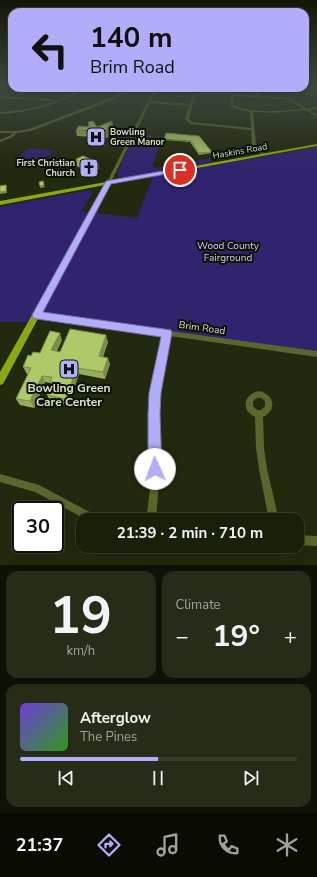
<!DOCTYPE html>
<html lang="en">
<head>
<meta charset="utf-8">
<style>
	body { margin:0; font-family:"Nunito Sans",sans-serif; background:#272c18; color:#f1f3f6; height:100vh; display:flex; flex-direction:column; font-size:15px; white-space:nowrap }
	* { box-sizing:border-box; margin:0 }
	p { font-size:13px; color:#9fa29c }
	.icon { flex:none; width:22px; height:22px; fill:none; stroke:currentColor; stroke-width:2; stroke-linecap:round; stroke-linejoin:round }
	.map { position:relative; height:565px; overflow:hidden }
	.side { display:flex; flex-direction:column; gap:6px; padding:6px; background:#0e1106; flex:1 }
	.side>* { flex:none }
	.top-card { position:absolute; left:8px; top:8px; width:301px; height:84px; border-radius:12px; box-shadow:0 4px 16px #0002,0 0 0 1px #383d2b; background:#b2adf9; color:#111; overflow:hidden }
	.speed { position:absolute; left:12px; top:501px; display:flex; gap:8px; font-size:20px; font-weight:700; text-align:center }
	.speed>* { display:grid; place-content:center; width:52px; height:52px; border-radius:50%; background:#1a1f0a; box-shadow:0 4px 16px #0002,0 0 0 1px #383d2b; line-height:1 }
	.speed .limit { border:2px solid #111; border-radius:6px; background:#fff; color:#111 }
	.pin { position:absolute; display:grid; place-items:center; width:34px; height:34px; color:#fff; margin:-17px; border:2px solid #fff; border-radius:50%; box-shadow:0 1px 4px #0007 }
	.me { position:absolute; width:44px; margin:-22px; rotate:358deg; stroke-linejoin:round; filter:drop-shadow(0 0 3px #0008) }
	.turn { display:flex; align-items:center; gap:14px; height:84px; padding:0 16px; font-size:18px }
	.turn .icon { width:52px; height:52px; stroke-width:2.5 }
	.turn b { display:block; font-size:28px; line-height:34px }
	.big { font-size:30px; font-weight:700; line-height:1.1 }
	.side .card { flex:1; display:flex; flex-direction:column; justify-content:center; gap:6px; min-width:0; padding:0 14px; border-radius:12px; background:#272c18 }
	.side .dial { align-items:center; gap:0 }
	.dial b { font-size:52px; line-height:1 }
	.song { display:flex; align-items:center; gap:12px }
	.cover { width:48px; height:48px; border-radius:6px; background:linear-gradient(135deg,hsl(260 70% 55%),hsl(110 70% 35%)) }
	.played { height:4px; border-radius:2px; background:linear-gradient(90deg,#b2adf9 50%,#383d2b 50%) }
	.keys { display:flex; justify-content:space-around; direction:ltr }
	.heat { display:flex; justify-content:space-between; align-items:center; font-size:22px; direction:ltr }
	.side .tiles { flex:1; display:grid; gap:6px; grid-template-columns:1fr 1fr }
	.card:last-child { grid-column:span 2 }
	.trip { position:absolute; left:76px; top:513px; width:228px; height:40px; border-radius:12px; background:#1a1f0a; box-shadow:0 4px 16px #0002,0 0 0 1px #383d2b; font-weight:700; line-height:40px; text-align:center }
	.tabs { display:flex; height:64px; justify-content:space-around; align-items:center; background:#0a0c04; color:#9fa29c }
	.tabs .icon { width:28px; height:28px }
	.tabs .active { color:#b2adf9 }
	.tabs b { font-size:18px; color:#f1f3f6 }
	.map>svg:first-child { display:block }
	.green { fill:#32236f }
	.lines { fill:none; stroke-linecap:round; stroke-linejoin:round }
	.minor { fill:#58672d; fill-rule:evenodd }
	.major { fill:#8aa815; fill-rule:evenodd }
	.wall { fill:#96ad59 }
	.shaded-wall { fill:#7a8d48 }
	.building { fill:#aec967; stroke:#7a8d48 }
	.route { fill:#b2adf9; stroke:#7470a2 }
	.labels { text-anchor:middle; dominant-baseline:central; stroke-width:4; stroke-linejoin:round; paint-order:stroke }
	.far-poi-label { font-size:9px; font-weight:bold; fill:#dadfcf; stroke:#0d1005; text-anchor:start }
	.far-street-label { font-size:9px; fill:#dadfcf; stroke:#0d1005 }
	.park-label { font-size:10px; fill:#cfcefc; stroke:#0d1005 }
	.street-label { font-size:10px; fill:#dadfcf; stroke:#0d1005 }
	.near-poi-label { font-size:12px; font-weight:bold; fill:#dadfcf; stroke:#0d1005 }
</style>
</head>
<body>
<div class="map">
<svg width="317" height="565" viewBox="0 0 317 565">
	<rect width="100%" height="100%" fill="#22290e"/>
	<!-- green -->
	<g class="green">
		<path d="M117 132 131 133 123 148 109 147H111L119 134Z"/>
		<path d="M153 135 150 142 160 143 152 167 157 168 211 158 212 161 209 163 126 178 119 177 117 173 129 147 133 144 136 137Z"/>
		<path d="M317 147V354L37 315 27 322H0V207L89 190 93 192 82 211 137 218 153 176Z"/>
		<path d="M30 148 55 151C43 161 32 163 16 163L24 151Z"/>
	</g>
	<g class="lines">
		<!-- minor -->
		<g class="minor">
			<path d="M83 88H86C66 103 26 113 0 114V112C28 111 59 103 83 88Z"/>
			<path d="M125 88H127L123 94 115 99 31 131 17 133 13 137 0 142V140L11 135 13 133H0V131H16L29 129 113 97 121 92Z"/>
			<path d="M155 88H157L151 101 190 104C192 94 194 94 204 92L256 95 255 88H257L258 96 283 97 292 99 307 109 317 107V109L309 110 317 115V117L306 110 273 113 253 112 256 146 264 154V156H263L252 146 251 130 190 124 185 119 189 106 150 103 111 182 108 183 107 182 147 103V102L148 101ZM204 94 231 95V106L237 109 250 112 251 128 192 122 189 119 194 97 198 95ZM233 96 283 99 290 101 303 109C283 111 251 114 233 105Z"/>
			<path d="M0 96 52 99 53 100 52 101 0 98Z"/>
			<path d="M35 313H37L317 351V357L170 336 159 393 158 414 159 482 156 520H146L151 482 150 414 151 393 163 335 37 317H35L34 315Z"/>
			<path d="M259 391C274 394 278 410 263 417L264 448 267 469 279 520H269L259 469 256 448 255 417C240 410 244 394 259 391ZM257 398H261L265 401V406L261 410H257L253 406V401Z"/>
			<path d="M0 474 39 485 99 517 101 520H87L35 492 0 482Z"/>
			<path d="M297 535 317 536V546L297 545Z"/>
		</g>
		<!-- major -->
		<path class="major" d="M317 144V146L110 184 3 384 0 385V372L105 185 0 205V201L106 182 109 180 111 181Z"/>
	</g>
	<!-- wall -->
	<g class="wall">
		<path d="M112 121 113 127 107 138H104L105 145 99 146 94 137 77 136 76 130 88 127V122L97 127Z"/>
		<path d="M199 136 211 153 199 155 190 142 164 140V139Z"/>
		<path d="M76 159 98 162 99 169 89 174 77 166Z"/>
		<path d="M62 340 57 351 60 352 108 342 103 357 110 364 105 379 79 374 68 405 51 402 47 395 52 385 51 383 45 382 34 408 20 405 16 399 28 374H27L23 367 31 356 40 353Z"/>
	</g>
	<!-- shaded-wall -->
	<g class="shaded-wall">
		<path d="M112 121 113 127 107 138 106 131Z"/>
		<path d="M104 139 105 145 99 146 98 140Z"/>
		<path d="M212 152 211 153 199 155V153Z"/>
		<path d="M98 162 99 169 89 174 88 167Z"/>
		<path d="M6 185 7 193 0 194V192Z"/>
		<path d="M44 185 45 187 40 188V186Z"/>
		<path d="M60 333 62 340 54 357 51 350Z"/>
		<path d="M106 335 108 342 100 363 99 356Z"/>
		<path d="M108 358 110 364 105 379 103 372Z"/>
		<path d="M77 368 79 374 68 405 65 399Z"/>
		<path d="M42 376 45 382 34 408 30 401Z"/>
	</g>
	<!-- building -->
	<g class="building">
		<path d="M93 121 97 127 112 121 106 131H100L104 139 98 140 93 131 76 130 79 126 90 127 88 122Z"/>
		<path d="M166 133 199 136 212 152 199 153 191 141 164 139Z"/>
		<path d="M83 156 98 162 88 167 76 159Z"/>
		<path d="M43 181 44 185 40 186 39 182Z"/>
		<path d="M6 185V191L0 192V186Z"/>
		<path d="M70 329 106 335 99 356 108 358 103 372 77 368 65 399 47 395 53 382 50 381 52 377 42 376 30 401 16 399 31 368 23 367 28 355 31 356 33 352 40 353 50 331 60 333 51 350 60 352Z"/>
	</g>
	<!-- sky -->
	<linearGradient id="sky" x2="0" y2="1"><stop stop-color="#131708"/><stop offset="0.52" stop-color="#3e4941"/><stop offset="1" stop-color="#3e4941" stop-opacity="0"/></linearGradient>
	<rect width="317" height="165" fill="url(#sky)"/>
	<!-- route -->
	<path class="route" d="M180 168 184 170 183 171 111 184 43 312 171 330 172 333 161 393 160 414 162 469 160 474 155 476 150 474 148 469V414L149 393 161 337 37 319 33 318 32 315 106 181Z"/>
	<!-- icons -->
	<defs>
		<symbol id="hospital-square" viewBox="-11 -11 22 22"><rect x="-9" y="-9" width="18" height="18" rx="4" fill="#b2adf9" stroke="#0d1005"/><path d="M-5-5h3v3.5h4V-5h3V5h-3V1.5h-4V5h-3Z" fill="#111"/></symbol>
		<symbol id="church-square" viewBox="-11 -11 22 22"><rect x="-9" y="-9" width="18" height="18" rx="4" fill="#b2adf9" stroke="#0d1005"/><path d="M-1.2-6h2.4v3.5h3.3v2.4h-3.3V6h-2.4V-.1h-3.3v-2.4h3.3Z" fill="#111"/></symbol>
	</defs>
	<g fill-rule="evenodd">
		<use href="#hospital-square" x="85" y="126" width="22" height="22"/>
		<use href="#church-square" x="78" y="157" width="22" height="22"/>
		<use href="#hospital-square" x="58" y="358" width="22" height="22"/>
	</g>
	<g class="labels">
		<!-- far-poi labels -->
		<g class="far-poi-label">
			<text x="110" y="132">Bowling<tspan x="110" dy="10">Green Manor</tspan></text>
			<text x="75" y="163" text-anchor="end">First Christian<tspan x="75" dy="10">Church</tspan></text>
		</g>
		<!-- far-street labels -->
		<g class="far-street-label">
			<text transform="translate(240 151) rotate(-10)">Haskins Road</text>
		</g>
		<!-- park labels -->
		<g class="park-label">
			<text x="228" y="246">Wood County<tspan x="228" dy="12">Fairground</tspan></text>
		</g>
		<!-- street labels -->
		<g class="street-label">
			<text transform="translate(202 328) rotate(8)">Brim Road</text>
		</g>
		<!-- near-poi labels -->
		<g class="near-poi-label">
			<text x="69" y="388">Bowling Green<tspan x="69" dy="14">Care Center</tspan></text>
		</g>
	</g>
</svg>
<div class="speed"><div class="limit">30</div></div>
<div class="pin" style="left:180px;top:170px;background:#d93025"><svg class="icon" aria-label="arrive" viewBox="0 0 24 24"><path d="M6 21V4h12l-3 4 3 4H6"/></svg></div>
<svg class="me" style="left:155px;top:469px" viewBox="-20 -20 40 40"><circle r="19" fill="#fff"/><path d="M0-13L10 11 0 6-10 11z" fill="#b2adf9"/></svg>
<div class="trip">21:39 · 2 min · 710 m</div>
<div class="top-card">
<div class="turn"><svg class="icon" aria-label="left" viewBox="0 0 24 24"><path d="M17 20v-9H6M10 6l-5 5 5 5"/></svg><div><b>140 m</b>Brim Road</div></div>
</div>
</div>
<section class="side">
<div class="tiles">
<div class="card dial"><b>19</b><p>km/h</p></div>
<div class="card"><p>Climate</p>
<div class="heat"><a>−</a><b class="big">19°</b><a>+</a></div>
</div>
<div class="card">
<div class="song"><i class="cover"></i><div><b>Afterglow</b><p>The Pines</p></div></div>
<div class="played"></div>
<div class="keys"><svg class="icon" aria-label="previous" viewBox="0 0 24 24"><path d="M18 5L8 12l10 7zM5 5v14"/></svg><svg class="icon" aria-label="pause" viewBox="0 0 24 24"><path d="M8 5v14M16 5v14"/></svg><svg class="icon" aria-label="next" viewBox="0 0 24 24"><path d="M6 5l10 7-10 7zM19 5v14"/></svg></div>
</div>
</div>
</section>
<nav class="tabs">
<b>21:37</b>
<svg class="icon active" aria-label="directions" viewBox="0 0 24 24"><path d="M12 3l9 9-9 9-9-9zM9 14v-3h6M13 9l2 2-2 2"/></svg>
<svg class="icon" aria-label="music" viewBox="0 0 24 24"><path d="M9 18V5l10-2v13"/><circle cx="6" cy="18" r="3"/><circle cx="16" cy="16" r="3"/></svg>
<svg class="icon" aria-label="phone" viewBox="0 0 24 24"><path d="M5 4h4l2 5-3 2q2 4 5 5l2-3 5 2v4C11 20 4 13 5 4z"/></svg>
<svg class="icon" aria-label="climate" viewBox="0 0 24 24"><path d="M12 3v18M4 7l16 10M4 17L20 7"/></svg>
</nav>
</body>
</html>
